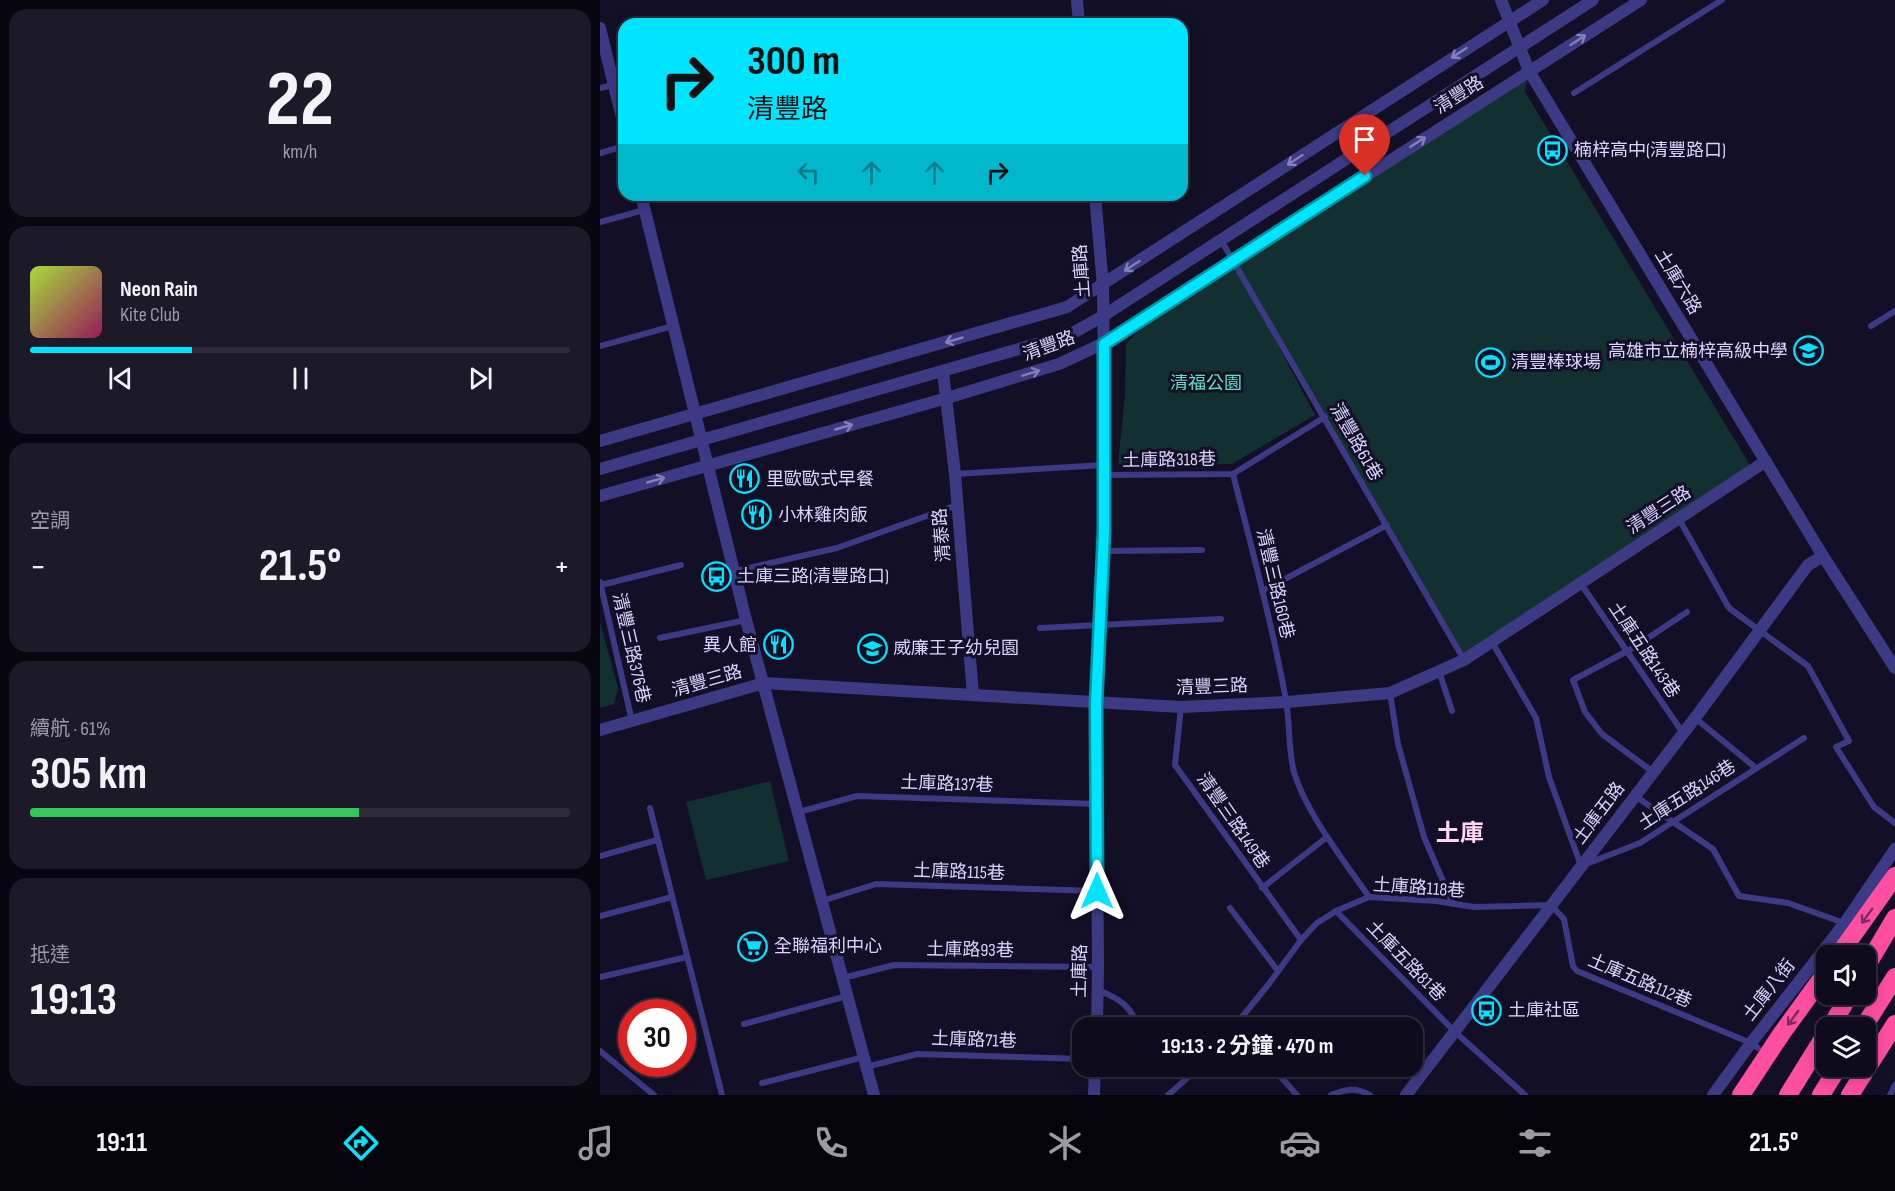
<!DOCTYPE html>
<html lang="zh-TW">
<head>
<meta charset="utf-8">
<style>
	body { margin:0; font-family:"Sofia Sans Condensed","Noto Sans TC",sans-serif; background:#1c1929; color:#f1f3f6; height:100vh; display:flex; flex-direction:column; font-size:22px; white-space:nowrap }
	* { box-sizing:border-box; margin:0 }
	p { font-size:20px; color:#9b9ba3 }
	.icon { flex:none; width:33px; height:33px; fill:none; stroke:currentColor; stroke-width:2; stroke-linecap:round; stroke-linejoin:round }
	.map { position:relative; flex:1; overflow:hidden }
	.drawer { display:flex; flex-direction:column; gap:9px; padding:9px; background:#08060f; width:600px }
	.drawer>* { flex:none }
	.top-card { position:absolute; left:18px; top:18px; width:570px; height:183px; border-radius:18px; box-shadow:0 3px 15px #0003,0 0 0 2px #2e2b3b; background:#00e5ff; color:#111; overflow:hidden }
	.tools { position:absolute; left:1216px; top:945px; display:grid; gap:12px }
	.tools a { display:grid; place-items:center; width:60px; height:60px; border-radius:12px; background:#0e0b1c; box-shadow:0 3px 15px #0003,0 0 0 2px #2e2b3b; font-size:30px }
	.speed { position:absolute; left:18px; top:999px; display:flex; gap:12px; font-size:30px; font-weight:700; text-align:center }
	.speed>* { display:grid; place-content:center; width:78px; height:78px; border-radius:50%; background:#0e0b1c; box-shadow:0 3px 15px #0003,0 0 0 2px #2e2b3b; line-height:1 }
	.speed .limit { border:9px solid #d22; background:#fff; color:#111 }
	.pin { position:absolute; display:grid; place-items:center; width:51px; height:51px; color:#fff; margin:-62px -26px; border-radius:50% 50% 50% 0; rotate:-45deg; box-shadow:0 0 6px #0007 }
	.pin .icon { rotate:45deg }
	.me { position:absolute; width:66px; margin:-33px; rotate:0deg; stroke-linejoin:round; filter:drop-shadow(0 0 4px #0008) }
	.turn { display:flex; align-items:center; gap:21px; height:126px; padding:0 30px; font-size:27px }
	.turn .icon { width:78px; height:78px; stroke-width:2.5 }
	.turn b { display:block; font-size:42px; line-height:51px }
	.lanes { display:flex; align-items:center; height:57px; padding:0 30px; background:#0003; justify-content:center; gap:30px; direction:ltr }
	.lanes .off { opacity:.35 }
	.big { font-size:45px; font-weight:700; line-height:1.1 }
	.drawer .widget { flex:1; display:flex; flex-direction:column; justify-content:center; gap:9px; min-width:0; padding:0 21px; border-radius:18px; background:#1c1929 }
	.drawer .dial { align-items:center; gap:0 }
	.dial b { font-size:78px; line-height:1 }
	.song { display:flex; align-items:center; gap:18px }
	.cover { width:72px; height:72px; border-radius:9px; background:linear-gradient(135deg,hsl(80 70% 55%),hsl(330 70% 35%)) }
	.played { height:6px; border-radius:3px; background:linear-gradient(90deg,#00e5ff 30%,#2e2b3b 30%) }
	.keys { display:flex; justify-content:space-around; direction:ltr }
	.heat { display:flex; justify-content:space-between; align-items:center; font-size:33px; direction:ltr }
	.charge { height:9px; border-radius:4px; background:linear-gradient(90deg,#34c759 61%,#2e2b3b 0) }
	.trip { position:absolute; left:472px; top:1017px; width:351px; height:60px; border-radius:18px; background:#0e0b1c; box-shadow:0 3px 15px #0003,0 0 0 2px #2e2b3b; font-weight:700; line-height:60px; text-align:center }
	.tabs { display:flex; height:96px; justify-content:space-around; align-items:center; background:#06040b; color:#9b9ba3 }
	.tabs .icon { width:42px; height:42px }
	.tabs .active { color:#00e5ff }
	.tabs b { font-size:27px; color:#f1f3f6 }
	main { display:flex; flex:1; min-height:0 }
	.map>svg:first-child { display:block }
	.green { fill:#12302f }
	.lines { fill:none; stroke-linecap:round; stroke-linejoin:round }
	.service { stroke:#3d3a85; stroke-width:6 }
	.minor { stroke:#3d3a85; stroke-width:12 }
	.motorway { stroke:#ff4fa3; stroke-width:18 }
	.oneway { stroke:#837fbc }
	.oneway2 { stroke:#7d2c5e }
	.route-casing { stroke:#0095a6; stroke-width:15 }
	.route { stroke:#00e5ff; stroke-width:10 }
	.labels { text-anchor:middle; dominant-baseline:central; stroke-width:6; stroke-linejoin:round; paint-order:stroke }
	.street-label { font-size:18px; fill:#d9d4ff; stroke:#130f26 }
	.poi-label { font-size:18px; fill:#d9d4ff; stroke:#130f26; text-anchor:start }
	.park-label { font-size:18px; fill:#5fe0c0; stroke:#130f26 }
	.district-label { font-size:24px; font-weight:bold; fill:#ffd6f0; stroke:#130f26 }
</style>
</head>
<body>
<main>
<section class="drawer">
<div class="widget dial"><b>22</b><p>km/h</p></div>
<div class="widget">
<div class="song"><i class="cover"></i><div><b>Neon Rain</b><p>Kite Club</p></div></div>
<div class="played"></div>
<div class="keys"><svg class="icon" aria-label="previous" viewBox="0 0 24 24"><path d="M18 5L8 12l10 7zM5 5v14"/></svg><svg class="icon" aria-label="pause" viewBox="0 0 24 24"><path d="M8 5v14M16 5v14"/></svg><svg class="icon" aria-label="next" viewBox="0 0 24 24"><path d="M6 5l10 7-10 7zM19 5v14"/></svg></div>
</div>
<div class="widget"><p>空調</p>
<div class="heat"><a>−</a><b class="big">21.5°</b><a>+</a></div>
</div>
<div class="widget"><p>續航 · 61%</p><b class="big">305 km</b><div class="charge"></div></div>
<div class="widget"><p>抵達</p><b class="big">19:13</b></div>
</section>
<div class="map">
<svg width="1295" height="1095" viewBox="0 0 1295 1095">
	<rect width="100%" height="100%" fill="#130f26"/>
	<!-- green -->
	<g class="green">
		<path d="M929 71 925 92 1150 465 864 660 644 281 715 415 632 464H518L525 395 526 344 537 332 550 324 633 259 914 89Z"/>
		<path d="M0 622 18 688 14 704 0 708Z"/>
		<path d="M170 781 189 861 106 880 86 802Z"/>
	</g>
	<g class="lines">
		<!-- service -->
		<g class="service">
			<path d="M0 88 13 85"/>
			<path d="M974 93 1122 0"/>
			<path d="M0 153 24 146"/>
			<path d="M0 222 44 210"/>
			<path d="M621 240 864 660"/>
			<path d="M1271 326 1295 311"/>
			<path d="M0 346 73 326"/>
			<path d="M355 474 504 465"/>
			<path d="M633 474C652 549 672 624 686 700 690 723 688 749 694 772 706 813 745 862 769 897"/>
			<path d="M505 475 633 474 725 417"/>
			<path d="M1079 519 1129 608 1208 666 1249 741 1236 747 1274 807 1295 823"/>
			<path d="M503 551 602 550"/>
			<path d="M135 571 237 548 357 505"/>
			<path d="M0 582 32 721"/>
			<path d="M981 584 1083 733"/>
			<path d="M1 585 81 565"/>
			<path d="M662 591 787 525"/>
			<path d="M440 628 621 619"/>
			<path d="M60 638 146 620"/>
			<path d="M892 642 936 718 949 777 981 866 1040 843 1204 738"/>
			<path d="M839 671 852 711"/>
			<path d="M790 693 798 744 824 837 853 904"/>
			<path d="M581 707 575 765 701 940"/>
			<path d="M1095 718 1156 768"/>
			<path d="M1053 772 1002 734 985 712 973 680 1033 648 1087 612"/>
			<path d="M1035 796 1113 849 1139 896 1188 903 1244 923"/>
			<path d="M50 808 122 1095"/>
			<path d="M199 812 257 796 497 804"/>
			<path d="M0 856 57 840"/>
			<path d="M662 888 727 837"/>
			<path d="M222 901 276 884 497 891"/>
			<path d="M630 908 678 971"/>
			<path d="M736 911 854 1031 925 1095"/>
			<path d="M0 916 72 897"/>
			<path d="M0 977 87 957"/>
			<path d="M243 978 294 965 498 967"/>
			<path d="M498 990C520 999 530 1005 539 1028"/>
			<path d="M144 1024 247 996"/>
			<path d="M633 1028 668 985 701 940 717 923 736 911 769 897 836 901 874 907 951 905 964 919 973 966 977 971 1151 1043 1158 1048"/>
			<path d="M0 1051 54 1095"/>
			<path d="M671 1066 697 1095"/>
			<path d="M266 1067 317 1054 483 1059"/>
			<path d="M162 1083 264 1057"/>
			<path d="M568 1095 601 1066"/>
			<path d="M731 1095C746 1089 756 1087 770 1095"/>
			<path d="M1290 1095 1295 1085"/>
		</g>
		<!-- minor -->
		<g class="minor">
			<path d="M477 0 479 24"/>
			<path d="M901 0 929 71 1223 556 1295 668"/>
			<path d="M0 28 24 126"/>
			<path d="M41 195 146 620 274 1095"/>
			<path d="M495 195 503 286 505 475 503 551 496 703 498 967 497 1028"/>
			<path d="M343 372 355 474 373 695"/>
			<path d="M0 441 467 307 943 0"/>
			<path d="M0 469 471 334 503 316 993 0"/>
			<path d="M0 496 347 398 459 364 504 343 530 327 1041 0"/>
			<path d="M0 730 164 683 581 707 687 702 790 693 864 660 1166 461"/>
			<path d="M494 1095 495 1066"/>
			<path d="M806 1095 1095 718 1208 565 1223 556"/>
			<path d="M1113 1095 1151 1043 1244 924 1295 849"/>
		</g>
		<!-- motorway -->
		<g class="motorway">
			<path d="M1238 956 1295 876"/>
			<path d="M1266 967 1295 918"/>
			<path d="M1230 1028 1250 994"/>
			<path d="M1263 1028 1295 977"/>
			<path d="M1141 1095 1182 1033 1227 971"/>
			<path d="M1188 1095 1227 1032"/>
			<path d="M1221 1095 1239 1066"/>
			<path d="M1250 1095 1295 1024"/>
		</g>
	</g>
	<!-- one-way arrows -->
	<defs><path id="oneway-shaft" d="M-6 0H5M1.5-3L5.5 0L1.5 3" fill="none" stroke-width="1.6" stroke-linecap="round" stroke-linejoin="round" transform="scale(1.5)"/></defs>
	<g class="oneway">
		<use href="#oneway-shaft" transform="translate(978 40) rotate(-33)"/>
		<use href="#oneway-shaft" transform="translate(859 53) rotate(147)"/>
		<use href="#oneway-shaft" transform="translate(818 142) rotate(-32)"/>
		<use href="#oneway-shaft" transform="translate(695 160) rotate(147)"/>
		<use href="#oneway-shaft" transform="translate(532 266) rotate(147)"/>
		<use href="#oneway-shaft" transform="translate(354 340) rotate(164)"/>
		<use href="#oneway-shaft" transform="translate(431 373) rotate(-17)"/>
		<use href="#oneway-shaft" transform="translate(244 427) rotate(-16)"/>
		<use href="#oneway-shaft" transform="translate(56 480) rotate(-16)"/>
	</g>
	<g class="oneway2">
		<use href="#oneway-shaft" transform="translate(1267 916) rotate(126)"/>
		<use href="#oneway-shaft" transform="translate(1193 1018) rotate(126)"/>
	</g>
	<g class="lines">
		<defs>
			<path id="route" d="M497 891 496 704 504 532V344L765 176"/>
		</defs>
		<!-- route casing -->
		<use href="#route" class="route-casing"/>
		<!-- route -->
		<use href="#route" class="route"/>
	</g>
	<!-- icons -->
	<defs>
		<symbol id="bus-ring" viewBox="-11 -11 22 22"><circle r="9.5" fill="#130f26" stroke="#00e5ff" stroke-width="1.5"/><path d="M-5-6H5V4H4V6H2V4H-2V6H-4V4H-5ZM-3.5-4V0h7V-4ZM-3.5 1.2v1.5H-2V1.2ZM2 1.2v1.5H3.5V1.2Z" fill="#00e5ff"/></symbol>
		<symbol id="school-ring" viewBox="-11 -11 22 22"><circle r="9.5" fill="#130f26" stroke="#00e5ff" stroke-width="1.5"/><path d="M0-5L7-2L0 1L-7-2ZM-4 1L0 2.5L4 1V4Q0 6-4 4Z" fill="#00e5ff"/></symbol>
		<symbol id="stadium-ring" viewBox="-11 -11 22 22"><circle r="9.5" fill="#130f26" stroke="#00e5ff" stroke-width="1.5"/><path d="M0-5a6.5 5 0 1 0 0 10a6.5 5 0 1 0 0-10ZM-3.5-1.8h7v3.6h-7Z" fill="#00e5ff"/></symbol>
		<symbol id="restaurant-ring" viewBox="-11 -11 22 22"><circle r="9.5" fill="#130f26" stroke="#00e5ff" stroke-width="1.5"/><path d="M-5-6h1v4h1v-4h1v4h1v-4h1v5L-1.5 .5V6h-2V.5L-5-1ZM5-6V6H3V1.5H1.5Q1.5-4 5-6Z" fill="#00e5ff"/></symbol>
		<symbol id="supermarket-ring" viewBox="-11 -11 22 22"><circle r="9.5" fill="#130f26" stroke="#00e5ff" stroke-width="1.5"/><path d="M-6-5.5h2.5l.6 2H6L4.5 2H-2.5L-4.4-4H-6ZM-1.5 3.2a1.3 1.3 0 1 0 .1 0ZM3 3.2a1.3 1.3 0 1 0 .1 0Z" fill="#00e5ff"/></symbol>
	</defs>
	<g fill-rule="evenodd">
		<use href="#bus-ring" x="936" y="134" width="33" height="33"/>
		<use href="#school-ring" x="1192" y="334" width="33" height="33"/>
		<use href="#stadium-ring" x="874" y="346" width="33" height="33"/>
		<use href="#restaurant-ring" x="128" y="462" width="33" height="33"/>
		<use href="#restaurant-ring" x="140" y="498" width="33" height="33"/>
		<use href="#bus-ring" x="100" y="560" width="33" height="33"/>
		<use href="#restaurant-ring" x="162" y="628" width="33" height="33"/>
		<use href="#school-ring" x="256" y="632" width="33" height="33"/>
		<use href="#supermarket-ring" x="136" y="930" width="33" height="33"/>
		<use href="#bus-ring" x="870" y="994" width="33" height="33"/>
	</g>
	<g class="labels">
		<!-- street labels -->
		<g class="street-label">
			<text transform="translate(859 95) rotate(-32)">清豐路</text>
			<text transform="translate(482 271) rotate(-94)">土庫路</text>
			<text transform="translate(1078 282) rotate(59)">土庫六路</text>
			<text transform="translate(449 346) rotate(-20)">清豐路</text>
			<text transform="translate(756 442) rotate(60)">清豐路61巷</text>
			<text transform="translate(569 460) rotate(-1)">土庫路318巷</text>
			<text transform="translate(1059 510) rotate(-33)">清豐三路</text>
			<text transform="translate(342 535) rotate(-95)">清泰路</text>
			<text transform="translate(675 584) rotate(77)">清豐三路160巷</text>
			<text transform="translate(31 648) rotate(77)">清豐三路376巷</text>
			<text transform="translate(1044 650) rotate(56)">土庫五路143巷</text>
			<text transform="translate(107 681) rotate(-16)">清豐三路</text>
			<text transform="translate(612 687) rotate(-2)">清豐三路</text>
			<text transform="translate(347 784) rotate(2)">土庫路137巷</text>
			<text transform="translate(1087 795) rotate(-33)">土庫五路146巷</text>
			<text transform="translate(999 813) rotate(-53)">土庫五路</text>
			<text transform="translate(633 821) rotate(55)">清豐三路149巷</text>
			<text transform="translate(359 872) rotate(2)">土庫路115巷</text>
			<text transform="translate(819 888) rotate(4)">土庫路118巷</text>
			<text transform="translate(370 950) rotate(1)">土庫路93巷</text>
			<text transform="translate(806 961) rotate(46)">土庫五路81巷</text>
			<text transform="translate(480 971) rotate(-89)">土庫路</text>
			<text transform="translate(1040 981) rotate(23)">土庫五路112巷</text>
			<text transform="translate(1169 990) rotate(-52)">土庫八街</text>
			<text transform="translate(374 1040) rotate(2)">土庫路71巷</text>
		</g>
		<!-- poi labels -->
		<g class="poi-label">
			<text x="974" y="150">楠梓高中(清豐路口)</text>
			<text x="1188" y="351" text-anchor="end">高雄市立楠梓高級中學</text>
			<text x="911" y="362">清豐棒球場</text>
			<text x="166" y="479">里歐歐式早餐</text>
			<text x="178" y="515">小林雞肉飯</text>
			<text x="137" y="576">土庫三路(清豐路口)</text>
			<text x="157" y="645" text-anchor="end">異人館</text>
			<text x="293" y="648">威廉王子幼兒園</text>
			<text x="174" y="946">全聯福利中心</text>
			<text x="908" y="1010">土庫社區</text>
		</g>
		<!-- park labels -->
		<g class="park-label">
			<text x="606" y="383">清福公園</text>
		</g>
		<!-- district labels -->
		<g class="district-label">
			<text x="860" y="833">土庫</text>
		</g>
	</g>
</svg>
<div class="tools">
<a><svg class="icon" aria-label="sound" viewBox="0 0 24 24"><path d="M4 9h4l5-4v14l-5-4H4zM17 9q2 3 0 6"/></svg></a>
<a><svg class="icon" aria-label="layers" viewBox="0 0 24 24"><path d="M12 4l9 5-9 5-9-5zM3 14l9 5 9-5"/></svg></a>
</div>
<div class="speed"><div class="limit">30</div></div>
<div class="pin" style="left:765px;top:176px;background:#d93025"><svg class="icon" aria-label="arrive" viewBox="0 0 24 24"><path d="M6 21V4h12l-3 4 3 4H6"/></svg></div>
<svg class="me" style="left:497px;top:891px" viewBox="-20 -20 40 40"><path d="M0-17L14 15 0 8-14 15z" fill="#00e5ff" stroke="#fff" stroke-width="4"/></svg>
<div class="trip">19:13 · 2 分鐘 · 470 m</div>
<div class="top-card">
<div class="turn"><svg class="icon" aria-label="right" viewBox="0 0 24 24"><path d="M7 20v-9h11M14 6l5 5-5 5"/></svg><div><b>300 m</b>清豐路</div></div>
<div class="lanes"><svg class="icon off" aria-label="left" viewBox="0 0 24 24"><path d="M17 20v-9H6M10 6l-5 5 5 5"/></svg><svg class="icon off" aria-label="ahead" viewBox="0 0 24 24"><path d="M12 20V5M6 11l6-6 6 6"/></svg><svg class="icon off" aria-label="ahead" viewBox="0 0 24 24"><path d="M12 20V5M6 11l6-6 6 6"/></svg><svg class="icon" aria-label="right" viewBox="0 0 24 24"><path d="M7 20v-9h11M14 6l5 5-5 5"/></svg></div>
</div>
</div>
</main>
<nav class="tabs">
<b>19:11</b>
<svg class="icon active" aria-label="directions" viewBox="0 0 24 24"><path d="M12 3l9 9-9 9-9-9zM9 14v-3h6M13 9l2 2-2 2"/></svg>
<svg class="icon" aria-label="music" viewBox="0 0 24 24"><path d="M9 18V5l10-2v13"/><circle cx="6" cy="18" r="3"/><circle cx="16" cy="16" r="3"/></svg>
<svg class="icon" aria-label="phone" viewBox="0 0 24 24"><path d="M5 4h4l2 5-3 2q2 4 5 5l2-3 5 2v4C11 20 4 13 5 4z"/></svg>
<svg class="icon" aria-label="climate" viewBox="0 0 24 24"><path d="M12 3v18M4 7l16 10M4 17L20 7"/></svg>
<svg class="icon" aria-label="car" viewBox="0 0 24 24"><path d="M5 17H2v-5l4-1 3-4h7l3 4 3 1v5h-3M9 17h6M6 11h13"/><circle cx="7" cy="17" r="2"/><circle cx="17" cy="17" r="2"/></svg>
<svg class="icon" aria-label="filters" viewBox="0 0 24 24"><path d="M4 7h16M4 17h16"/><circle cx="9" cy="7" r="2"/><circle cx="15" cy="17" r="2"/></svg>
<b>21.5°</b>
</nav>
</body>
</html>
